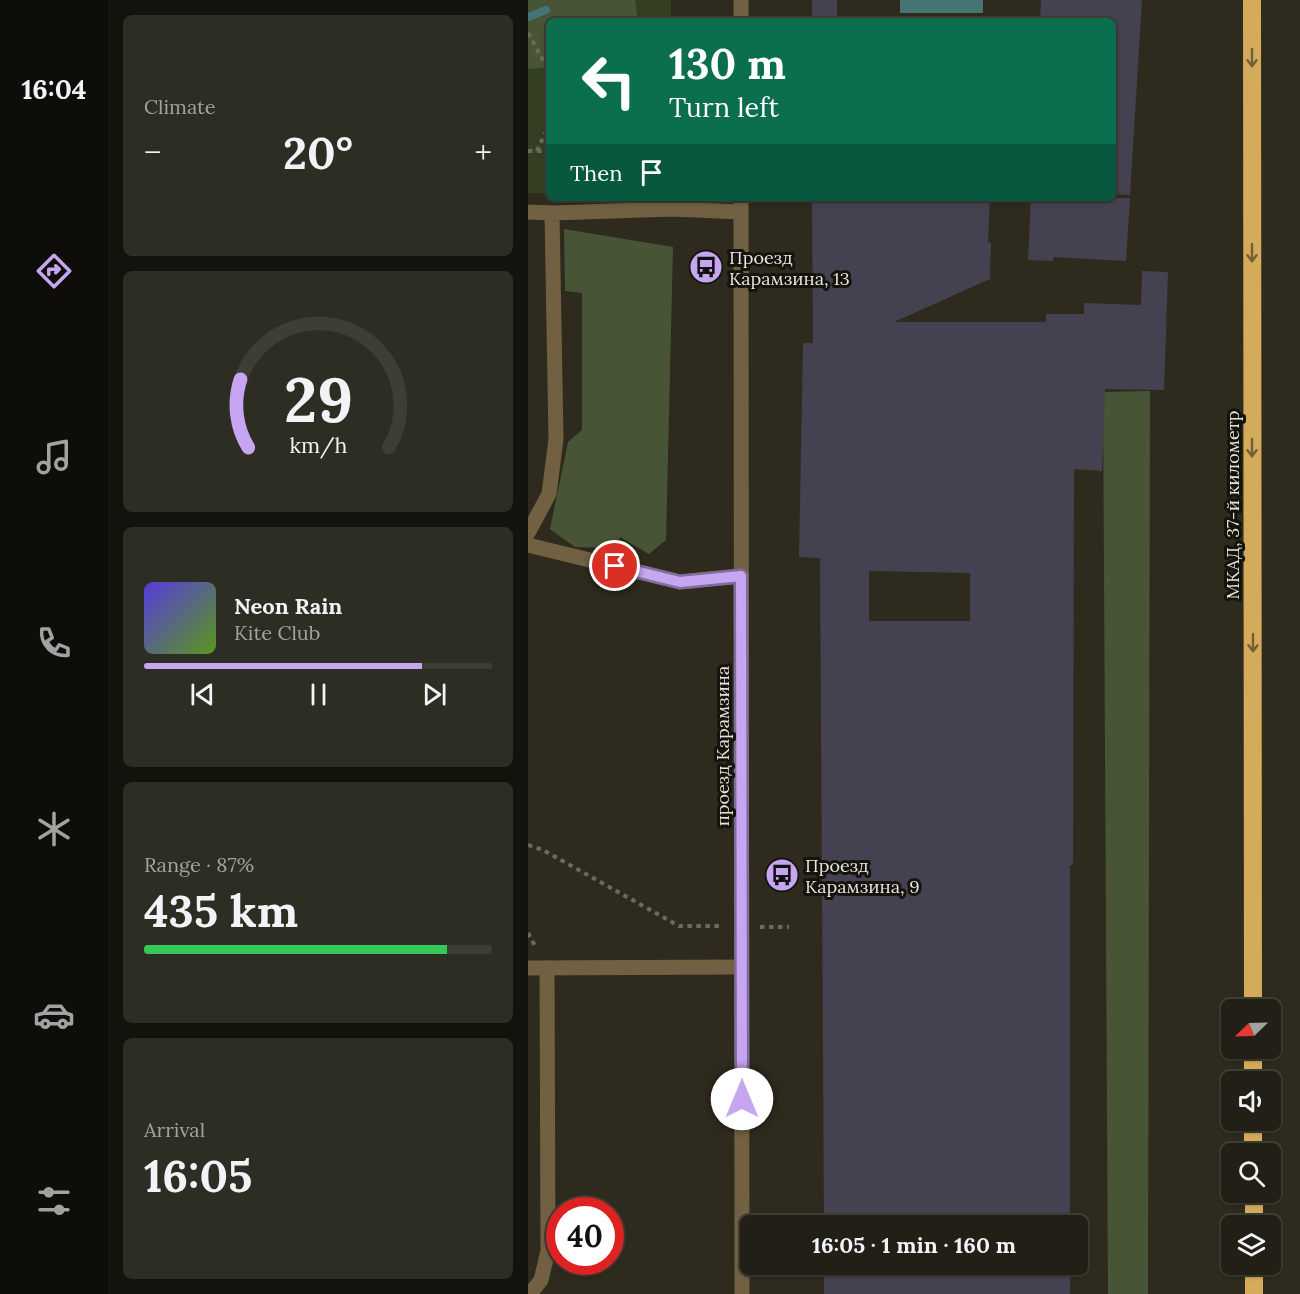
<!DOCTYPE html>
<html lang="en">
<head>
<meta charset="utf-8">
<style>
	body { margin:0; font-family:Lora,serif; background:#2e2d23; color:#f1f3f6; height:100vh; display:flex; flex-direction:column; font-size:22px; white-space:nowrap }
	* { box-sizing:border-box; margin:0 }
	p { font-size:20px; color:#a2a3a1 }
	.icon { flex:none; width:33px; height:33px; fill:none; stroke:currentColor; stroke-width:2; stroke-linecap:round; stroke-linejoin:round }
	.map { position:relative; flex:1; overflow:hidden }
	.drawer { display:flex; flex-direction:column; gap:15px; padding:15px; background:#13120c; width:420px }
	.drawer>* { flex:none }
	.top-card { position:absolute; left:18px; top:18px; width:570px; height:183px; border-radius:9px; box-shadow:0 2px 4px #0004,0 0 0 2px #3f3e35; background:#0b6e4f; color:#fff; overflow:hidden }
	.needle { width:39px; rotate:247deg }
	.tools { position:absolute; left:693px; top:999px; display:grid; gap:12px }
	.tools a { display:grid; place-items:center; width:60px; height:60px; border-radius:9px; background:#222016; box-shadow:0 2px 4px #0004,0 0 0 2px #3f3e35; font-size:30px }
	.speed { position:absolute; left:18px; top:1197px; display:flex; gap:12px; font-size:30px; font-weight:700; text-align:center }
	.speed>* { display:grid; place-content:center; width:78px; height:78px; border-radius:50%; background:#222016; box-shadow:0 2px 4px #0004,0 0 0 2px #3f3e35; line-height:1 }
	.speed .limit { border:9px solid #d22; background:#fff; color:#111 }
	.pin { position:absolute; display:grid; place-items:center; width:51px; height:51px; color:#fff; margin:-26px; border:3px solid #fff; border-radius:50%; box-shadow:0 2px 6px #0007 }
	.me { position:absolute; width:66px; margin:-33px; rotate:0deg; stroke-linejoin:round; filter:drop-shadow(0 0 4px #0008) }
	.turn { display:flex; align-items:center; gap:21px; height:126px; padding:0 24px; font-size:27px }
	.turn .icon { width:78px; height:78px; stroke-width:2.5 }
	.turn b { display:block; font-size:42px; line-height:51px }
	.then { display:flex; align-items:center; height:57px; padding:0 24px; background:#0003; gap:12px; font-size:22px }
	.big { font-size:45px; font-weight:700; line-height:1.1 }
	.drawer .widget { flex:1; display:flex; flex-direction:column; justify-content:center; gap:9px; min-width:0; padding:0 21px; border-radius:9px; background:#2e2d23 }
	.drawer .dial { align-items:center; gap:0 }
	.dial svg { height:156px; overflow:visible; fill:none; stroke:#3f3e35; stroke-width:7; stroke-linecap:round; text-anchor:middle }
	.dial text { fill:#f1f3f6; stroke:none }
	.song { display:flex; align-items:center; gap:18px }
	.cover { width:72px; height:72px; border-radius:9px; background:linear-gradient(135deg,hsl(250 70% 55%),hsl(90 70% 35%)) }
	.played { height:6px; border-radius:3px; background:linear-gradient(90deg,#c6a6f0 80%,#3f3e35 80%) }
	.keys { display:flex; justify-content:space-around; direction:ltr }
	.heat { display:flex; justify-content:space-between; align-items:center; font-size:33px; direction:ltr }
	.charge { height:9px; border-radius:4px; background:linear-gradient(90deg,#34c759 87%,#3f3e35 0) }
	.trip { position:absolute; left:212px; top:1215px; width:348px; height:60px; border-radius:9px; background:#222016; box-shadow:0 2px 4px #0004,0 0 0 2px #3f3e35; font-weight:700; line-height:60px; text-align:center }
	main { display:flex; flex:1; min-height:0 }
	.tab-bar { display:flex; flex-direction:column; width:108px; justify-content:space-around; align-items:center; background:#0e0d09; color:#a2a3a1 }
	.tab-bar .icon { width:42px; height:42px }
	.tab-bar .selected { color:#c6a6f0 }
	.tab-bar b { font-size:27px; color:#f1f3f6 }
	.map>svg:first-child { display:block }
	.green { fill:#333e23 }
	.forest { fill:#485436 }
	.water { fill:#467475 }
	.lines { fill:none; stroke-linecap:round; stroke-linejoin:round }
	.stream { stroke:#467475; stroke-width:8 }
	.building { fill:#444250; fill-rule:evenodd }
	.path { stroke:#6d695e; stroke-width:4; stroke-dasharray:4.5 4.5; stroke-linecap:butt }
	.minor { stroke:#716142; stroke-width:15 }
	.highway { stroke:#d4ab5a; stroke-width:18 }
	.oneway { stroke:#745f34 }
	.route-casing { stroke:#816c9c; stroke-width:15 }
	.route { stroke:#c6a6f0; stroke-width:10 }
	.labels { text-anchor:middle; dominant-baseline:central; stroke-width:6; stroke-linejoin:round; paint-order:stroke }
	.poi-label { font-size:18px; fill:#e6e3db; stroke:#15130d; text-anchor:start }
	.street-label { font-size:18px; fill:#e6e3db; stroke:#15130d }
</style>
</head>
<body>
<main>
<nav class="tab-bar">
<b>16:04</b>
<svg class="icon selected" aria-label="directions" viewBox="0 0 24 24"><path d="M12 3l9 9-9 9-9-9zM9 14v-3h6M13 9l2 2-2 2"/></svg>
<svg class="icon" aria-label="music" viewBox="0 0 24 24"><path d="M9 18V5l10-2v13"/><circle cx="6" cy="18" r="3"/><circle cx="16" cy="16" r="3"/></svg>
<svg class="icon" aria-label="phone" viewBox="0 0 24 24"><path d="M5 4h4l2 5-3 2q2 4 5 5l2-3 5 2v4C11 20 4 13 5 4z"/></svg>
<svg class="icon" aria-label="climate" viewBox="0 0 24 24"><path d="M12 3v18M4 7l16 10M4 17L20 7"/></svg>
<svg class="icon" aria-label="car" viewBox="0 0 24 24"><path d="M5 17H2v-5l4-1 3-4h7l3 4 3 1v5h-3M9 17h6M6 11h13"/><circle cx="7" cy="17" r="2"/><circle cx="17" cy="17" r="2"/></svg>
<svg class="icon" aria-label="filters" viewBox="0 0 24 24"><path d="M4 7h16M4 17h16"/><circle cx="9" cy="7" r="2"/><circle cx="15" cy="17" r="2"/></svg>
</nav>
<section class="drawer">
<div class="widget"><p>Climate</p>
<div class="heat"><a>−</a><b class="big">20°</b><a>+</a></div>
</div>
<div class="widget dial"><svg viewBox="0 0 100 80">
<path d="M14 69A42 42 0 1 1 86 69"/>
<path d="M14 69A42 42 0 0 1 10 34" stroke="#c6a6f0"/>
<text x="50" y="56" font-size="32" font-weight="700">29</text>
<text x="50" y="72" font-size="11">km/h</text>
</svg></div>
<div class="widget">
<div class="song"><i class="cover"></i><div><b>Neon Rain</b><p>Kite Club</p></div></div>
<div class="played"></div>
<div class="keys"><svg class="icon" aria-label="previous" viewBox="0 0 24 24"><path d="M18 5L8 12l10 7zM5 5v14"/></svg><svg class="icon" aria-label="pause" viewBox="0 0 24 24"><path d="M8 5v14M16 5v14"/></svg><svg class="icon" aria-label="next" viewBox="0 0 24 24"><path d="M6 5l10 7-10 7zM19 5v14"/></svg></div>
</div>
<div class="widget"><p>Range · 87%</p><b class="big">435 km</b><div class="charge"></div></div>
<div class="widget"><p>Arrival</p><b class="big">16:05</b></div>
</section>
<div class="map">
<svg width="772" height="1294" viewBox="0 0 772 1294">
	<rect width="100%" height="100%" fill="#2e2a1d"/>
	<!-- green -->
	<path class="green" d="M0 0H143V21H21V193H0Z"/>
	<!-- forest -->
	<g class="forest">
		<path d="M0 0H107L110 21H21V67L0 69Z"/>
		<path d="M36 229 145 247 138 540 121 554 92 537 87 548 47 547 22 529 40 442 54 430V293L37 291Z"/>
		<path d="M622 391 620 1294H580L575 392Z"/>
	</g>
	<!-- water -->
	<rect class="water" x="372" y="0" width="83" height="13"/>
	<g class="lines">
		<!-- stream -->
		<path class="stream" d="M0 17 18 10"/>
	</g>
	<!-- building -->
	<g class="building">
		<rect x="284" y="0" width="25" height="21"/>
		<path d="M513 0H614L602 195 585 194V21H512Z"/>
		<path d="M284 198H462L460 242 463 243 462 279 366 322H518V314H556V303L613 305 614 271 640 272 636 390 577 389 574 471 546 469 545 865H542V1226H296L292 558 271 557 275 343H285ZM341 571 442 573V621H341Z"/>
		<path d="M503 198H602L598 261 525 257V261L500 260Z"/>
		<rect x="296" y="1264" width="246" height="30"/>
	</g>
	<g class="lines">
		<!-- path -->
		<g class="path">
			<path d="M0 33 21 71"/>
			<path d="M0 151H21"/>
			<path d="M9 151 21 125"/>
			<path d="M0 845 15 850 151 926H195"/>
			<path d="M232 927H261"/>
			<path d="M0 933 8 948"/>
		</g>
		<!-- minor -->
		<g class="minor">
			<path d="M213 21V0"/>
			<path d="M213 198 214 1294"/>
			<path d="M0 212 24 213"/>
			<path d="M0 533 21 494 28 439 24 213 144 209 213 212"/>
			<path d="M0 545 152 582 213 576"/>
			<path d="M0 968 214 967"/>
			<path d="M2 1294 13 1280 20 1251 19 968"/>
		</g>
		<!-- highway -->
		<g class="highway">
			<path d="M724 0 725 1010"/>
			<path d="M725 1048V1082"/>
			<path d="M725 1120V1154"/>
			<path d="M726 1192V1226"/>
			<path d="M726 1264V1294"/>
		</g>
	</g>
	<!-- one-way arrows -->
	<defs><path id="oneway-shaft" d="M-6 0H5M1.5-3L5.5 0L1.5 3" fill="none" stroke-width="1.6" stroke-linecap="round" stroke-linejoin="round" transform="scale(1.5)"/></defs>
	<g class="oneway">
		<use href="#oneway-shaft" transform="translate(724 58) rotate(90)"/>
		<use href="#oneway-shaft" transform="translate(724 253) rotate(90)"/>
		<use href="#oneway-shaft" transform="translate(724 448) rotate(90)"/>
		<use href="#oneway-shaft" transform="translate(725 643) rotate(90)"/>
	</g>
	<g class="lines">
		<defs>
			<path id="route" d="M87 566 152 582 213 576 214 1099"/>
		</defs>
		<!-- route casing -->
		<use href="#route" class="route-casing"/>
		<!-- route -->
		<use href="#route" class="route"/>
	</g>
	<!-- icons -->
	<defs>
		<symbol id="bus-disc" viewBox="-11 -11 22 22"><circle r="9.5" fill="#c6a6f0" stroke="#15130d"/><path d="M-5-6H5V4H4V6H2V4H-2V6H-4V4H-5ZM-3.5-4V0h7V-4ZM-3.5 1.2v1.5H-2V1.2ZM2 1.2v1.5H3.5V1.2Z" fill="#111"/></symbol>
	</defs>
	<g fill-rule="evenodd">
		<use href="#bus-disc" x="159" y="248" width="38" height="38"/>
		<use href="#bus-disc" x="235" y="856" width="38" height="38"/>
	</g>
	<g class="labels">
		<!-- poi labels -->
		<g class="poi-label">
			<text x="201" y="257">Проезд<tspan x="201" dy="21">Карамзина, 13</tspan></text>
			<text x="277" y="865">Проезд<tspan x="277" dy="21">Карамзина, 9</tspan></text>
		</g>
		<!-- street labels -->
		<g class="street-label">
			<text transform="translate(704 505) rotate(-90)">МКАД, 37-й километр</text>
			<text transform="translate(194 746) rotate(-90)">проезд Карамзина</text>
		</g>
	</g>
</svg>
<div class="tools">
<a><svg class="needle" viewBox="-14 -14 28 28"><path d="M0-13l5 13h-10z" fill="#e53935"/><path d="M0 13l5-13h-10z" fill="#a2a3a1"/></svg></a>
<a><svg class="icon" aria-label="sound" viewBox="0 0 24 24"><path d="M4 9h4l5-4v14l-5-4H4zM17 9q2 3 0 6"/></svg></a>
<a><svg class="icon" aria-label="search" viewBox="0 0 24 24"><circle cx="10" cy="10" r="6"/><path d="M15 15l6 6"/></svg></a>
<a><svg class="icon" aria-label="layers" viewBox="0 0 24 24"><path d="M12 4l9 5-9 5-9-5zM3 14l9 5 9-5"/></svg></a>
</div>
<div class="speed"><div class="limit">40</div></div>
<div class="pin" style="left:87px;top:566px;background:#d93025"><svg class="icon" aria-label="arrive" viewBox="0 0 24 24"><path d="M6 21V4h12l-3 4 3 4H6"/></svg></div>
<svg class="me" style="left:214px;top:1099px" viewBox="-20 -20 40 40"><circle r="19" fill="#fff"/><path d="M0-13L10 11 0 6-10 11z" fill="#c6a6f0"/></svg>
<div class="trip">16:05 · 1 min · 160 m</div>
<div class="top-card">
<div class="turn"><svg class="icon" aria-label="left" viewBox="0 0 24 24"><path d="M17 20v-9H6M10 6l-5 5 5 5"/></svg><div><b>130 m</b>Turn left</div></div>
<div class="then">Then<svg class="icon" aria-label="arrive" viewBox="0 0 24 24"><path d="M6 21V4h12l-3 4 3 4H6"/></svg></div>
</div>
</div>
</main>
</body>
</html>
